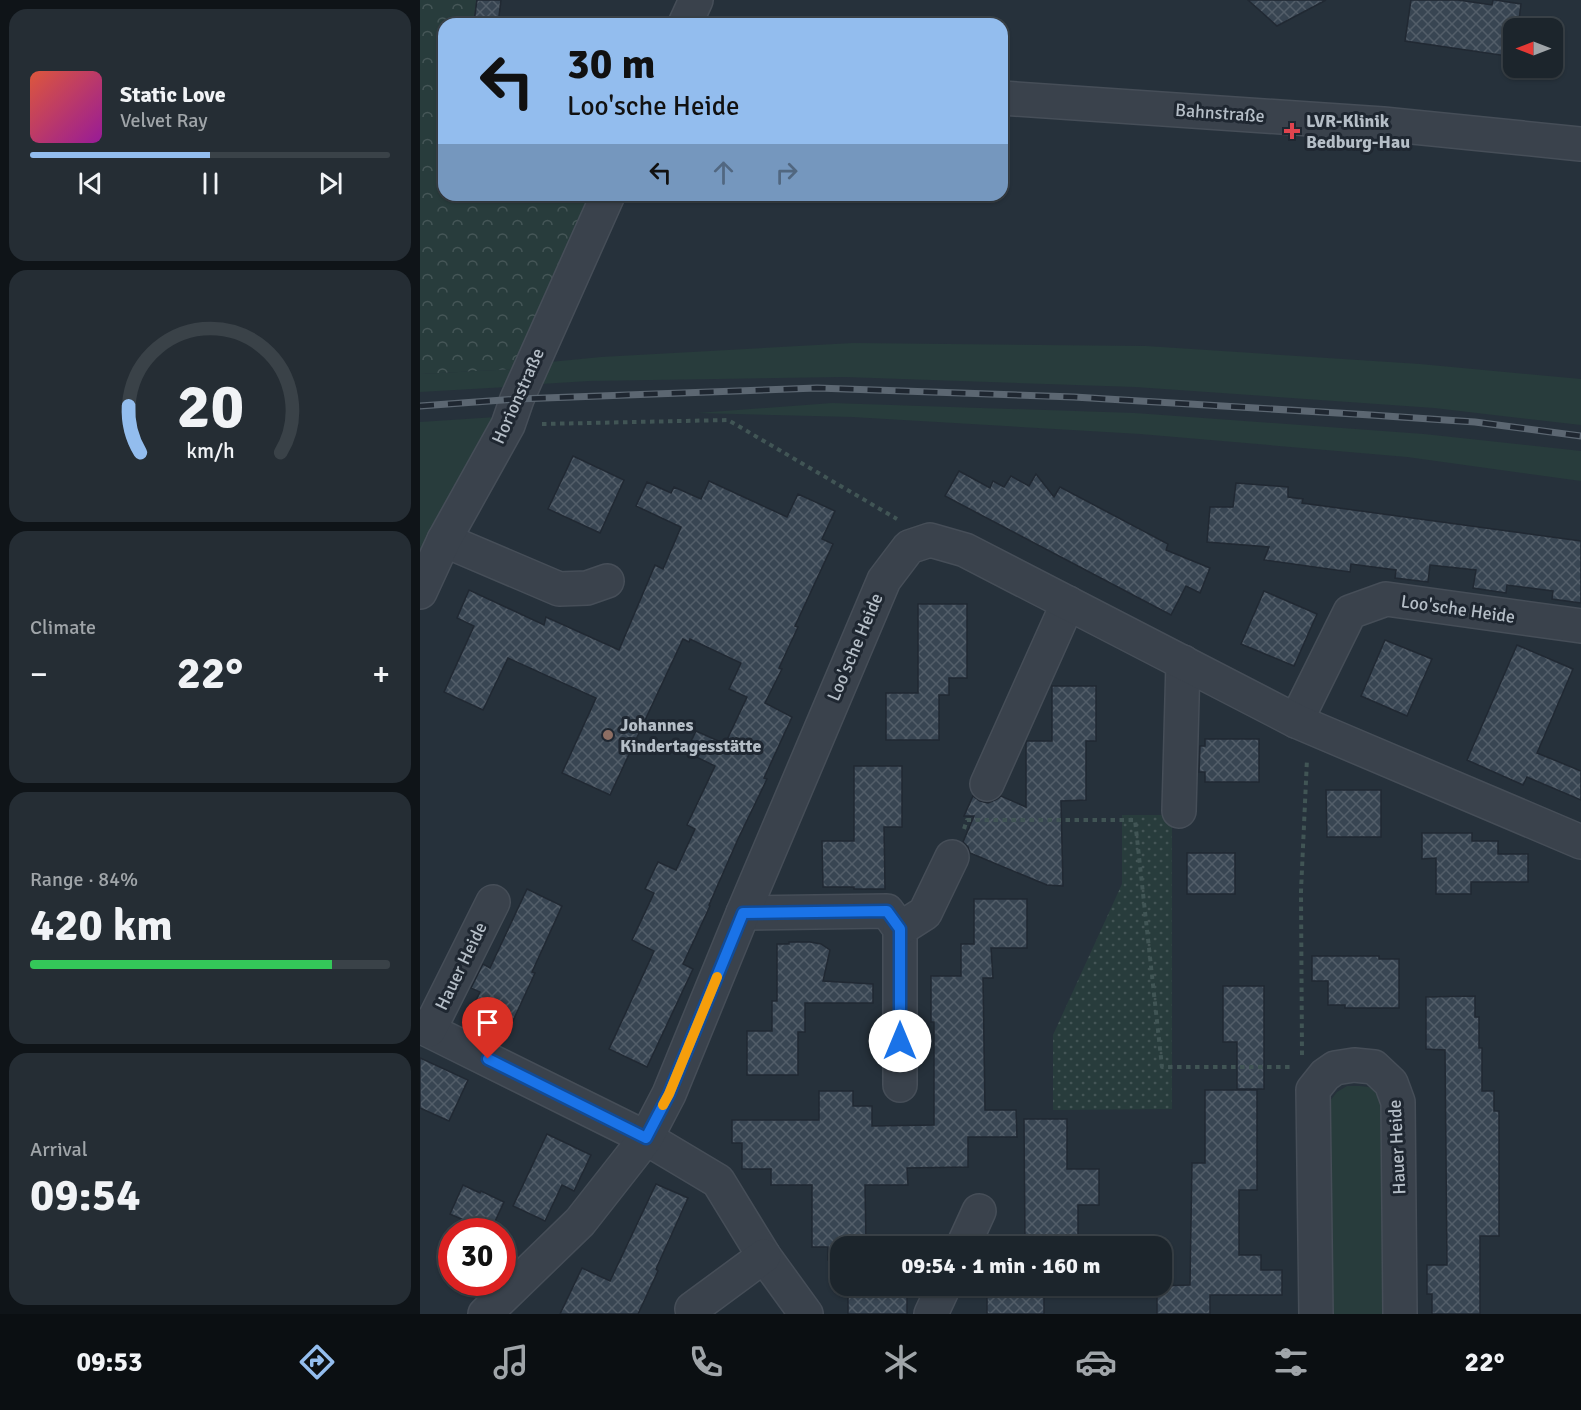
<!DOCTYPE html>
<html lang="en">
<head>
<meta charset="utf-8">
<style>
	body { margin:0; font-family:Signika,sans-serif; background:#252d34; color:#f1f3f6; height:100vh; display:flex; flex-direction:column; font-size:22px; white-space:nowrap }
	* { box-sizing:border-box; margin:0 }
	p { font-size:20px; color:#a0a5a9 }
	.icon { flex:none; width:33px; height:33px; fill:none; stroke:currentColor; stroke-width:2; stroke-linecap:round; stroke-linejoin:round }
	.map { position:relative; flex:1; overflow:hidden }
	.panel { display:flex; flex-direction:column; gap:9px; padding:9px; background:#0f1418; width:420px }
	.panel>* { flex:none }
	.guide { position:absolute; left:18px; top:18px; width:570px; height:183px; border-radius:18px; box-shadow:0 2px 4px #0004,0 0 0 2px #3a4248; background:#93bdee; color:#111; overflow:hidden }
	.needle { width:39px; rotate:270deg }
	.fabs { position:absolute; left:1083px; top:18px; display:grid; gap:12px }
	.fabs a { display:grid; place-items:center; width:60px; height:60px; border-radius:12px; background:#1c252c; box-shadow:0 2px 4px #0004,0 0 0 2px #3a4248; font-size:30px }
	.speed { position:absolute; left:18px; top:1218px; display:flex; gap:12px; font-size:30px; font-weight:700; text-align:center }
	.speed>* { display:grid; place-content:center; width:78px; height:78px; border-radius:50%; background:#1c252c; box-shadow:0 2px 4px #0004,0 0 0 2px #3a4248; line-height:1 }
	.speed .limit { border:9px solid #d22; background:#fff; color:#111 }
	.pin { position:absolute; display:grid; place-items:center; width:51px; height:51px; color:#fff; margin:-62px -26px; border-radius:50% 50% 50% 0; rotate:-45deg; box-shadow:0 0 6px #0007 }
	.pin .icon { rotate:45deg }
	.me { position:absolute; width:66px; margin:-33px; rotate:0deg; stroke-linejoin:round; filter:drop-shadow(0 0 4px #0008) }
	.turn { display:flex; align-items:center; gap:21px; height:126px; padding:0 30px; font-size:27px }
	.turn .icon { width:78px; height:78px; stroke-width:2.5 }
	.turn b { display:block; font-size:42px; line-height:51px }
	.lanes { display:flex; align-items:center; height:57px; padding:0 30px; background:#0003; justify-content:center; gap:30px; direction:ltr }
	.lanes .off { opacity:.35 }
	.big { font-size:45px; font-weight:800; line-height:1.1 }
	.panel .tile { flex:1; display:flex; flex-direction:column; justify-content:center; gap:9px; min-width:0; padding:0 21px; border-radius:18px; background:#252d34 }
	.panel .dial { align-items:center; gap:0 }
	.dial svg { height:156px; overflow:visible; fill:none; stroke:#3a4248; stroke-width:7; stroke-linecap:round; text-anchor:middle }
	.dial text { fill:#f1f3f6; stroke:none }
	.song { display:flex; align-items:center; gap:18px }
	.cover { width:72px; height:72px; border-radius:9px; background:linear-gradient(135deg,hsl(10 70% 55%),hsl(300 70% 35%)) }
	.played { height:6px; border-radius:3px; background:linear-gradient(90deg,#93bdee 50%,#3a4248 50%) }
	.keys { display:flex; justify-content:space-around; direction:ltr }
	.heat { display:flex; justify-content:space-between; align-items:center; font-size:33px; direction:ltr }
	.charge { height:9px; border-radius:4px; background:linear-gradient(90deg,#34c759 84%,#3a4248 0) }
	.trip { position:absolute; left:410px; top:1236px; width:342px; height:60px; border-radius:18px; background:#1c252c; box-shadow:0 2px 4px #0004,0 0 0 2px #3a4248; font-weight:800; line-height:60px; text-align:center }
	.tab-bar { display:flex; height:96px; justify-content:space-around; align-items:center; background:#0b0f12; color:#a0a5a9 }
	.tab-bar .icon { width:42px; height:42px }
	.tab-bar .on { color:#93bdee }
	.tab-bar b { font-size:27px; color:#f1f3f6 }
	main { display:flex; flex:1; min-height:0 }
	.map>svg:first-child { display:block }
	.green { fill:#283c3c }
	.forest { fill:url(#forest-crowns) }
	.park { fill:url(#park-dots) }
	.building { fill:url(#building-cross-hatch); stroke:#212933; stroke-width:1.5 }
	.lines { fill:none; stroke-linecap:round; stroke-linejoin:round }
	.minor-casing { stroke:#464e58; stroke-width:36 }
	.path { stroke:#415555; stroke-width:4; stroke-dasharray:4.5 4.5; stroke-linecap:butt }
	.minor { stroke:#3a424c; stroke-width:33 }
	.rail-casing { stroke:#5c6772; stroke-width:7 }
	.rail { stroke:#1f2731; stroke-width:4.5; stroke-dasharray:14; stroke-linecap:butt }
	.route-casing { stroke:#114b97; stroke-width:15 }
	.route { stroke:#1a73e8; stroke-width:10 }
	.slow { stroke:#f59e0b; stroke-width:10 }
	.health-dot { fill:#e0444e; stroke:#1f2731; stroke-width:2 }
	.education-dot { fill:#8d6e63; stroke:#1f2731; stroke-width:2 }
	.labels { text-anchor:middle; dominant-baseline:central; stroke-width:6; stroke-linejoin:round; paint-order:stroke }
	.street-label { font-size:18px; fill:#b5bec7; stroke:#1f2731 }
	.poi-label { font-size:18px; font-weight:bold; fill:#b5bec7; stroke:#1f2731; text-anchor:start }
</style>
</head>
<body>
<main>
<section class="panel">
<div class="tile">
<div class="song"><i class="cover"></i><div><b>Static Love</b><p>Velvet Ray</p></div></div>
<div class="played"></div>
<div class="keys"><svg class="icon" aria-label="previous" viewBox="0 0 24 24"><path d="M18 5L8 12l10 7zM5 5v14"/></svg><svg class="icon" aria-label="pause" viewBox="0 0 24 24"><path d="M8 5v14M16 5v14"/></svg><svg class="icon" aria-label="next" viewBox="0 0 24 24"><path d="M6 5l10 7-10 7zM19 5v14"/></svg></div>
</div>
<div class="tile dial"><svg viewBox="0 0 100 80">
<path d="M14 69A42 42 0 1 1 86 69"/>
<path d="M14 69A42 42 0 0 1 8 45" stroke="#93bdee"/>
<text x="50" y="56" font-size="32" font-weight="700">20</text>
<text x="50" y="72" font-size="11">km/h</text>
</svg></div>
<div class="tile"><p>Climate</p>
<div class="heat"><a>−</a><b class="big">22°</b><a>+</a></div>
</div>
<div class="tile"><p>Range · 84%</p><b class="big">420 km</b><div class="charge"></div></div>
<div class="tile"><p>Arrival</p><b class="big">09:54</b></div>
</section>
<div class="map">
<svg width="1161" height="1314" viewBox="0 0 1161 1314">
	<defs>
		<pattern id="forest-crowns" width="20" height="18" patternUnits="userSpaceOnUse" patternTransform="scale(1.5)"><rect width="20" height="18" fill="#283c3c"/><path d="M2 6a3 3 0 1 1 6 0M12 15a3 3 0 1 1 6 0" fill="none" stroke="#455657"/></pattern>
		<pattern id="park-dots" width="8" height="8" patternUnits="userSpaceOnUse" patternTransform="scale(1.5)"><rect width="8" height="8" fill="#283c3c"/><path d="M2 2h.1M6 6h.1" fill="none" stroke="#455657" stroke-width="1.8" stroke-linecap="round"/></pattern>
		<pattern id="building-cross-hatch" width="8" height="8" patternUnits="userSpaceOnUse" patternTransform="scale(1.5)"><rect width="8" height="8" fill="#384552"/><path d="M0 0l8 8M0 8l8-8" fill="none" stroke="#535e69"/></pattern>
	</defs>
	<rect width="100%" height="100%" fill="#26313b"/>
	<!-- green -->
	<g class="green">
		<path d="M433 343 726 346 1000 364 1161 379V425L1014 408 715 387 424 377 169 381 121 384 130 362 181 357Z"/>
		<path d="M93 369 87 387 0 392V374Z"/>
		<path d="M412 403 715 413 1004 434 1161 451V481L987 457 720 434 432 417 277 413Z"/>
		<path d="M76 417 0 568V422Z"/>
		<path d="M927 1086C951 1086 955 1085 968 1106L969 1314H907L906 1106 917 1092Z"/>
	</g>
	<!-- forest -->
	<path class="forest" d="M0 0H56L54 24H24V195H169L102 345 93 369 0 374Z"/>
	<!-- park -->
	<path class="park" d="M702 815H752V1109L633 1110V1035L702 884Z"/>
	<!-- building -->
	<g class="building">
		<path d="M57 0H81L78 24 54 22Z"/>
		<path d="M828 0H906L857 26Z"/>
		<path d="M991 0H1038L1072 5 1073 0H1075L1101 4 1098 28H1094V57L985 41Z"/>
		<path d="M153 456 204 480 180 533 128 509Z"/>
		<path d="M539 471 570 488 573 481 584 487 591 476 609 486 616 474 634 497 640 487 748 544 746 550 790 568 780 593 766 586 751 615 525 496Z"/>
		<path d="M289 481 367 517 378 494 415 511 402 539 413 544 375 626 378 627 359 668 362 669 345 703 372 717 344 778 347 779 318 839 289 905 290 906 263 964 273 969 227 1067 189 1049 234 951 212 940 234 893 225 889 238 862 256 870 275 829 267 825 295 766 266 752 276 731 305 744 327 697 309 689 321 663 270 639 269 642 263 639 190 795 142 773 176 698 88 658 63 710 24 692 54 626 37 618 49 590 124 625 126 617 199 650 235 565 243 569 261 527 216 506 227 482 251 493 254 487 281 499Z"/>
		<path d="M816 483 868 487V497L883 499 882 503 1161 541V603L1132 599 1133 591 1087 585 1086 593 1053 588 1056 570 1010 565 1008 582 975 578 976 570 931 564 930 572 844 560 849 547 787 542 790 507H813Z"/>
		<path d="M844 591 897 614 874 666 821 644Z"/>
		<path d="M498 604H547V678H529V695H519V740H466V693H498Z"/>
		<path d="M965 640 1012 659 987 716 941 696Z"/>
		<path d="M1097 645 1153 669 1117 753 1161 771V800L1107 777 1103 785 1047 760Z"/>
		<path d="M632 686H676V741H666V800L641 801 643 886 627 885 550 853 548 847 543 842 554 816H544L553 796 560 801 568 803 577 799 581 796 606 807V743L607 741H632Z"/>
		<path d="M785 739H839V782H785V772H779L780 746H785Z"/>
		<path d="M434 766H482V827H464L465 889H434V887H403L402 841H434Z"/>
		<path d="M906 790H961V837H907Z"/>
		<path d="M1002 833H1052V841H1078V854H1108V882H1051V894H1016V858L1002 859Z"/>
		<rect x="767" y="853" width="48" height="41"/>
		<path d="M107 889 142 906 112 972 115 973 86 1036 47 1019 60 992 51 988 63 964 70 968Z"/>
		<path d="M554 899H607V948H571L573 978H563L565 1110H596L597 1137H548V1167L487 1168 488 1185H445L446 1246H420V1282H412V1260H408V1247H392V1185H351V1169H322V1143H312V1120H399V1091H433V1106H452V1126L514 1125V1022H511V976H541V944H554Z"/>
		<path d="M369 942H390L401 944 410 950 403 981 453 984V1003H385V1032H378V1075H327V1031H352V1001H357V944H369Z"/>
		<path d="M892 956H959V959H979V1008H925V1005H908V981H892Z"/>
		<path d="M803 986H844V1089H817V1042H803Z"/>
		<path d="M1055 996V1017H1059V1048H1062V1091H1074V1111H1079V1236H1060V1314H1012V1294H1007V1265H1027L1025 1050 1006 1049V997Z"/>
		<path d="M0 1058 48 1080 29 1121 0 1108Z"/>
		<path d="M785 1090H837V1190H819V1255H841V1270H862V1295H790V1314H737V1286L770 1285 772 1163H785Z"/>
		<path d="M604 1119H647V1169H679V1205H658V1246H605Z"/>
		<path d="M127 1134 171 1155 154 1191 142 1185 125 1221 93 1206Z"/>
		<path d="M236 1184 268 1198 236 1269 238 1271 218 1314H140L162 1268 190 1281Z"/>
		<path d="M43 1185 60 1193 61 1191 84 1202 70 1232H44L48 1222 30 1214Z"/>
		<rect x="428" y="1286" width="59" height="28"/>
		<rect x="567" y="1286" width="57" height="28"/>
	</g>
	<g class="lines">
		<defs>
			<g id="minor">
				<path d="M265 24 276 0"/>
				<path d="M582 98 963 124 1161 144"/>
				<path d="M24 540 139 589 167 588 187 581"/>
				<path d="M0 592 24 540 88 425 97 399 188 195"/>
				<path d="M876 721 930 612 966 599 1161 626"/>
				<path d="M567 784 648 603"/>
				<path d="M759 811 763 662"/>
				<path d="M323 913 467 911 480 929V1085"/>
				<path d="M480 929 505 913 532 857"/>
				<path d="M0 1026 226 1138 298 1181 344 1256 386 1314"/>
				<path d="M9 1030 73 902"/>
				<path d="M543 1246 559 1211"/>
				<path d="M272 1309 344 1256"/>
				<path d="M65 1314 160 1222 226 1138 249 1094 323 913 464 580 489 547 510 540 545 550 876 721 1161 842"/>
				<path d="M511 1314 524 1286"/>
				<path d="M896 1314 893 1090 905 1075 915 1068 934 1065 954 1067 971 1083 978 1102 980 1314"/>
			</g>
		</defs>
		<!-- minor casing -->
		<use href="#minor" class="minor-casing"/>
		<!-- path -->
		<g class="path">
			<path d="M122 424 308 420 477 519"/>
			<path d="M544 829 547 820H715L742 1067H870"/>
			<path d="M882 1055 881 891 887 759"/>
		</g>
		<!-- minor -->
		<use href="#minor" class="minor"/>
		<defs>
			<path id="rail" d="M0 406 97 399 397 388 654 397 951 415 1055 422 1161 436"/>
		</defs>
		<!-- rail casing -->
		<use href="#rail" class="rail-casing"/>
		<!-- rail -->
		<use href="#rail" class="rail"/>
	</g>
	<g class="lines">
		<defs>
			<path id="route" d="M68 1059 226 1138 249 1094 323 913 467 911 480 929V1041"/>
		</defs>
		<!-- route casing -->
		<use href="#route" class="route-casing"/>
		<!-- route -->
		<use href="#route" class="route"/>
		<!-- slow -->
		<path class="slow" d="M243 1105 249 1094 297 977"/>
	</g>
	<!-- markers -->
	<path class="health-dot" d="M869 122h6v6h6v6h-6v6h-6v-6h-6v-6h6z"/>
	<circle class="education-dot" cx="188" cy="735" r="6"/>
	<g class="labels">
		<!-- street labels -->
		<g class="street-label">
			<text transform="translate(800 113) rotate(4)">Bahnstraße</text>
			<text transform="translate(98 396) rotate(-66)">Horionstraße</text>
			<text transform="translate(1038 609) rotate(8)">Loo'sche Heide</text>
			<text transform="translate(435 647) rotate(-67)">Loo'sche Heide</text>
			<text transform="translate(41 966) rotate(-64)">Hauer Heide</text>
			<text transform="translate(977 1147) rotate(-93)">Hauer Heide</text>
		</g>
		<!-- poi labels -->
		<g class="poi-label">
			<text x="886" y="121">LVR-Klinik<tspan x="886" dy="21">Bedburg-Hau</tspan></text>
			<text x="200" y="725">Johannes<tspan x="200" dy="21">Kindertagesstätte</tspan></text>
		</g>
	</g>
</svg>
<div class="fabs">
<a><svg class="needle" viewBox="-14 -14 28 28"><path d="M0-13l5 13h-10z" fill="#e53935"/><path d="M0 13l5-13h-10z" fill="#a0a5a9"/></svg></a>
</div>
<div class="speed"><div class="limit">30</div></div>
<div class="pin" style="left:68px;top:1059px;background:#d93025"><svg class="icon" aria-label="arrive" viewBox="0 0 24 24"><path d="M6 21V4h12l-3 4 3 4H6"/></svg></div>
<svg class="me" style="left:480px;top:1041px" viewBox="-20 -20 40 40"><circle r="19" fill="#fff"/><path d="M0-13L10 11 0 6-10 11z" fill="#1a73e8"/></svg>
<div class="trip">09:54 · 1 min · 160 m</div>
<div class="guide">
<div class="turn"><svg class="icon" aria-label="left" viewBox="0 0 24 24"><path d="M17 20v-9H6M10 6l-5 5 5 5"/></svg><div><b>30 m</b>Loo'sche Heide</div></div>
<div class="lanes"><svg class="icon" aria-label="left" viewBox="0 0 24 24"><path d="M17 20v-9H6M10 6l-5 5 5 5"/></svg><svg class="icon off" aria-label="ahead" viewBox="0 0 24 24"><path d="M12 20V5M6 11l6-6 6 6"/></svg><svg class="icon off" aria-label="right" viewBox="0 0 24 24"><path d="M7 20v-9h11M14 6l5 5-5 5"/></svg></div>
</div>
</div>
</main>
<nav class="tab-bar">
<b>09:53</b>
<svg class="icon on" aria-label="directions" viewBox="0 0 24 24"><path d="M12 3l9 9-9 9-9-9zM9 14v-3h6M13 9l2 2-2 2"/></svg>
<svg class="icon" aria-label="music" viewBox="0 0 24 24"><path d="M9 18V5l10-2v13"/><circle cx="6" cy="18" r="3"/><circle cx="16" cy="16" r="3"/></svg>
<svg class="icon" aria-label="phone" viewBox="0 0 24 24"><path d="M5 4h4l2 5-3 2q2 4 5 5l2-3 5 2v4C11 20 4 13 5 4z"/></svg>
<svg class="icon" aria-label="climate" viewBox="0 0 24 24"><path d="M12 3v18M4 7l16 10M4 17L20 7"/></svg>
<svg class="icon" aria-label="car" viewBox="0 0 24 24"><path d="M5 17H2v-5l4-1 3-4h7l3 4 3 1v5h-3M9 17h6M6 11h13"/><circle cx="7" cy="17" r="2"/><circle cx="17" cy="17" r="2"/></svg>
<svg class="icon" aria-label="filters" viewBox="0 0 24 24"><path d="M4 7h16M4 17h16"/><circle cx="9" cy="7" r="2"/><circle cx="15" cy="17" r="2"/></svg>
<b>22°</b>
</nav>
</body>
</html>
